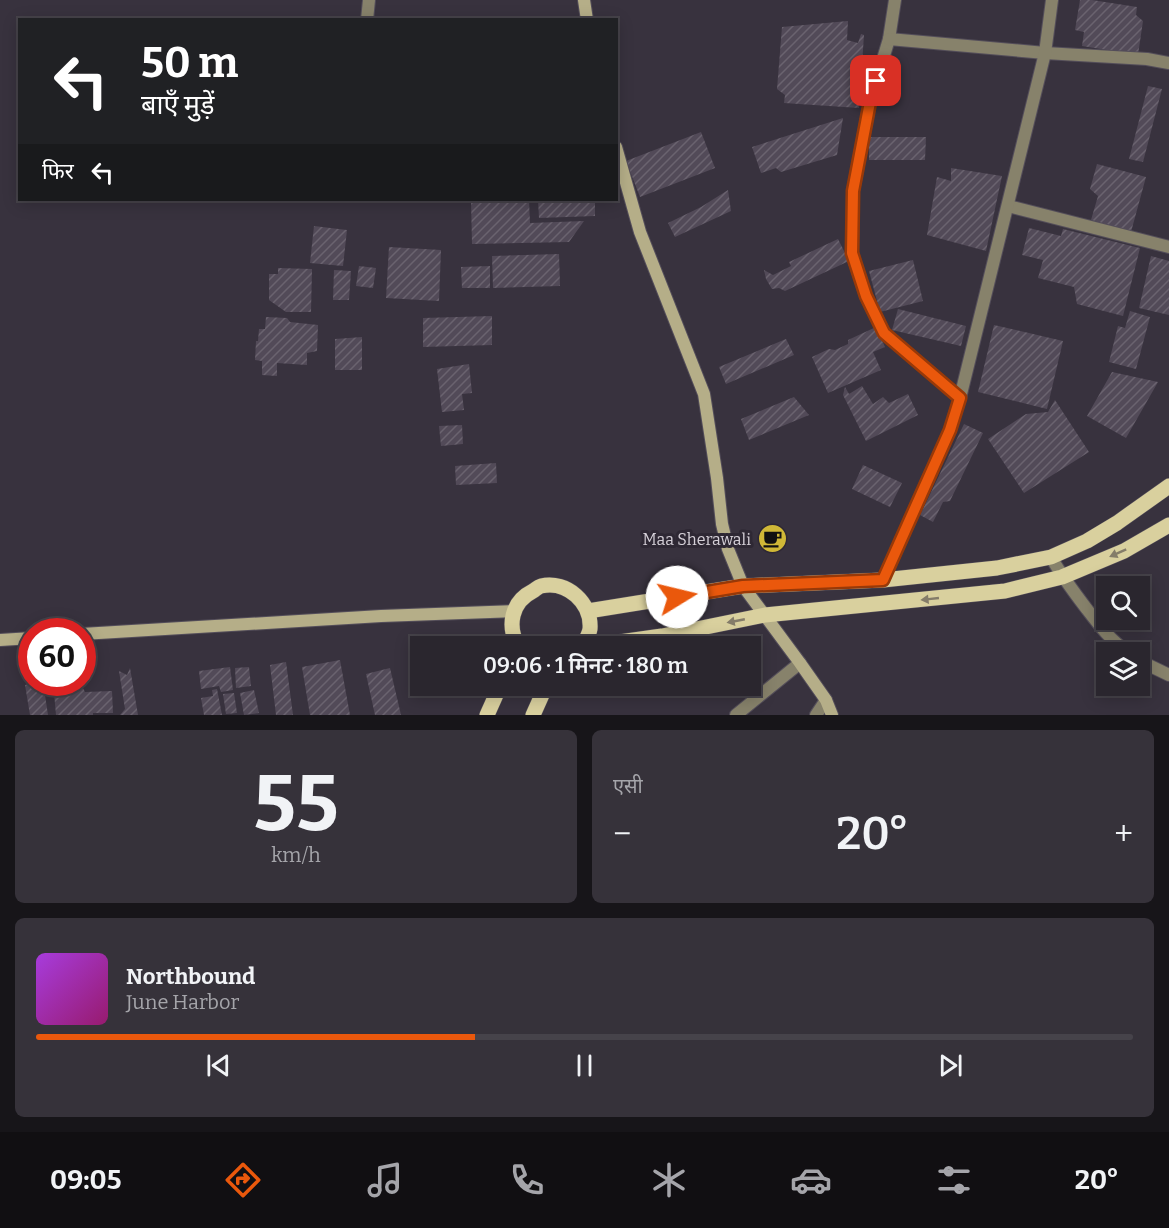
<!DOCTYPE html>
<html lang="hi">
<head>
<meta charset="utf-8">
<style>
	body { margin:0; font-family:Bitter,"Noto Sans Devanagari",serif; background:#36323a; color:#f1f3f6; height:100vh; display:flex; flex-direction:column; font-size:22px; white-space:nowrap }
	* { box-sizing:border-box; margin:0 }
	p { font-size:20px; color:#a5a5aa }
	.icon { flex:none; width:33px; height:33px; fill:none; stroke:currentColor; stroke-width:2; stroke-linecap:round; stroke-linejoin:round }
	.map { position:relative; height:715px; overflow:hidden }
	.sheet { display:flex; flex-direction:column; gap:15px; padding:15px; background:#171519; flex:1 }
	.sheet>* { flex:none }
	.guide { position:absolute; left:18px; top:18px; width:600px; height:183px; border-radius:0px; box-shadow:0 3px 15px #0003,0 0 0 2px #46434a; background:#202124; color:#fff; overflow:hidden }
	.tools { position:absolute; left:1096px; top:576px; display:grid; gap:12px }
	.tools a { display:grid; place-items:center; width:54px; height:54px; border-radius:0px; background:#2a262e; box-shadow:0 3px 15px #0003,0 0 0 2px #46434a; font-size:30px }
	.speed { position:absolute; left:18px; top:618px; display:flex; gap:12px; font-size:30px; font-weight:700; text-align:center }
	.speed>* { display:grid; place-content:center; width:78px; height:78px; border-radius:50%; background:#2a262e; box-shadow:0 3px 15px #0003,0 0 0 2px #46434a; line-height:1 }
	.speed .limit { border:9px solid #d22; background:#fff; color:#111 }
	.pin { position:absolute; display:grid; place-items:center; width:51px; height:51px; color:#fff; margin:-26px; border-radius:12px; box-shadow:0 3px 9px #0006 }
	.me { position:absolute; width:66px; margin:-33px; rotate:81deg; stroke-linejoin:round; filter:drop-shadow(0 0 4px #0008) }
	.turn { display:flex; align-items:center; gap:21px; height:126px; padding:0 24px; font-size:27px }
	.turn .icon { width:78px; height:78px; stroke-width:2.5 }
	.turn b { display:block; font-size:42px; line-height:51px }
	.then { display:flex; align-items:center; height:57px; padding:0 24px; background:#0003; gap:12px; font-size:22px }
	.big { font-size:45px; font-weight:600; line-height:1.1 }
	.sheet .tile { flex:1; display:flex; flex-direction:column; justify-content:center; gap:9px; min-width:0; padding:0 21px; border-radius:9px; background:#36323a }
	.sheet .dial { align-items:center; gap:0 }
	.dial b { font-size:78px; line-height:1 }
	.song { display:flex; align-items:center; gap:18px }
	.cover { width:72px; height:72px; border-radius:9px; background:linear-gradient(135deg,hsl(280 70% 55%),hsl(320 70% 35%)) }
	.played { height:6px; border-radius:3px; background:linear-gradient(90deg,#ea580c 40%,#46434a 40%) }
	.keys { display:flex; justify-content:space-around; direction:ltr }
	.heat { display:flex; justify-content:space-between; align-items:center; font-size:33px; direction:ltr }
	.sheet .tiles { flex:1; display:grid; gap:15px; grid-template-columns:1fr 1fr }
	.tile:last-child { grid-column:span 2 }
	.trip { position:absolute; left:410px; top:636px; width:351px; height:60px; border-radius:0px; background:#2a262e; box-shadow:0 3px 15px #0003,0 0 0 2px #46434a; font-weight:600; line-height:60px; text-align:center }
	.menu { display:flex; height:96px; justify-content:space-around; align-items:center; background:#110f12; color:#a5a5aa }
	.menu .icon { width:42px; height:42px }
	.menu .on { color:#ea580c }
	.menu b { font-size:27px; color:#f1f3f6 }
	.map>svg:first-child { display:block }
	.building { fill:url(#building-hatch) }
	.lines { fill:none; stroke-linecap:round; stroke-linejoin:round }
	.lane-casing { stroke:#544e5a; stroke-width:14 }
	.street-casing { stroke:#544e5a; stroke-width:14 }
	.secondary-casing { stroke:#544e5a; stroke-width:14 }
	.primary-casing { stroke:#544e5a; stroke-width:16 }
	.lane { stroke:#87826b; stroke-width:12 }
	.street { stroke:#87826b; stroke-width:12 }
	.secondary { stroke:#b5ae88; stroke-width:12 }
	.primary { stroke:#d9d09e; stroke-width:15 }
	.oneway { fill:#847c69 }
	.route-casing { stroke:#983908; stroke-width:15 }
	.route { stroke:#ea580c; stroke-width:10 }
	.labels { text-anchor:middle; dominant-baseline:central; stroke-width:6; stroke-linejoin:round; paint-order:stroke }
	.poi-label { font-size:16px; fill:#d5d0d8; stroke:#2e2834; text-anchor:end }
</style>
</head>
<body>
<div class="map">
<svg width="1169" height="715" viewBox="0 0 1169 715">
	<defs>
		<pattern id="building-hatch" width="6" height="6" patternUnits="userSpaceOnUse" patternTransform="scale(1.5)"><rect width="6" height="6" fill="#524a58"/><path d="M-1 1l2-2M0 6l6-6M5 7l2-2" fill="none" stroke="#6a636f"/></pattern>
	</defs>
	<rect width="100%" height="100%" fill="#38323e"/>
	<!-- building -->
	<g class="building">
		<path d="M1080 0H1092L1137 7 1136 15 1143 21 1138 55 1082 46 1084 32 1075 30Z"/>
		<path d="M848 21 847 40 858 43 861 34 864 35 859 108 784 103 785 95 777 89 782 27Z"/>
		<path d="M1148 86 1162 89 1143 162 1129 159Z"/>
		<path d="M843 118 837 155 781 172 776 168 761 173 752 147Z"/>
		<path d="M701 132 715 168 640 197 626 161Z"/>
		<path d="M869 137H926L925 160H869Z"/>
		<path d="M1097 164 1146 177 1131 232 1091 220 1098 196 1090 189Z"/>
		<path d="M951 168 1002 176 986 251 927 235 937 177 951 181Z"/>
		<path d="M728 190 731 211 675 237 668 223 701 207Z"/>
		<path d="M471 200H529L530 223 584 221 569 242 472 244Z"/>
		<path d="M538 200H595V216L539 218Z"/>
		<path d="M314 226 347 230 343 266 310 263Z"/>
		<path d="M1029 228 1061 236 1063 229 1140 248 1123 316 1077 304 1074 287 1038 278 1043 260 1022 255Z"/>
		<path d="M838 239 849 261 785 291 779 288 772 289 766 279 764 270 773 275 791 266 789 262Z"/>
		<path d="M389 247 441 250 439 301 386 298Z"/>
		<path d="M559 254 560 286 493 288 492 256Z"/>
		<path d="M1151 256 1169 261V315L1139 308Z"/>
		<path d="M913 260 923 301 880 312 869 271Z"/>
		<path d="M359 266 376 268 373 288 356 286Z"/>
		<path d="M490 266V288H462L461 267Z"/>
		<path d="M278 268 312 269 311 312H286L269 300V274H278Z"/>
		<path d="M334 270 351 271 349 300H333Z"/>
		<path d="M898 309 966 326 961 346 892 330Z"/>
		<path d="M1130 311 1150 317 1136 369 1109 362 1118 326 1125 328Z"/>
		<path d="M492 316V345L423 347V318Z"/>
		<path d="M266 317 287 318 290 322 318 325 317 351 307 353V365L277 363V376L262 375V361L255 360 256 341H258L259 329H265Z"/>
		<path d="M994 325 1063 341 1047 409 978 392Z"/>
		<path d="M876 327 885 347 873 352 881 370 828 393 812 357 829 349 835 350 848 344V340Z"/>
		<path d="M362 337V370H335V339Z"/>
		<path d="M786 339 794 355 726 384 719 367Z"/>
		<path d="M469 364 472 393 462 394 464 410 442 412 437 369Z"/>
		<path d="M1112 372 1158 382 1126 438 1087 416Z"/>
		<path d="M862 386 873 404 883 397 889 403 908 394 918 415 866 441 843 395 845 387 849 394Z"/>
		<path d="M794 397 809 415 749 440 741 419Z"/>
		<path d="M1055 400 1089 452 1024 493 988 439 1026 414 1048 412Z"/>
		<path d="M964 424 983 433 950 501 943 502 933 522 920 515Z"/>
		<path d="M462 425 463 444 441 446 439 426Z"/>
		<path d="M496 463 497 483 456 485 455 466Z"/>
		<path d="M863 465 902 483 890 507 852 489Z"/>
		<path d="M340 660 350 715H310L302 667Z"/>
		<path d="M286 662 293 715H276L270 665Z"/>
		<path d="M230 667 233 690 221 692 219 686 201 689 199 671Z"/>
		<path d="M249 667 251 686 236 688 235 668Z"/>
		<path d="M130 668 138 715H120L125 709 119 671 127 675Z"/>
		<path d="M390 668 401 715H375L366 674Z"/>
		<path d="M38 682H43L48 715H30L25 685Z"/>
		<path d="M53 682H80L85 692 112 691 113 713H93V715H56Z"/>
		<path d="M217 689 222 715H204L201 698 213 696 212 690Z"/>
		<path d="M254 690 259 713 244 715 240 693Z"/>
		<path d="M234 693 237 713 226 714 223 694Z"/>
	</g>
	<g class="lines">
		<defs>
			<g id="lane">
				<path d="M1051 557C1061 575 1073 591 1086 608 1099 625 1110 640 1128 652"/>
				<path d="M1140 661 1169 675"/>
			</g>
			<g id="street">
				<path d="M895 0 889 39 870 102 853 191 852 253 866 296 884 333 960 398"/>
				<path d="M367 20 369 0"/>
				<path d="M889 39 1045 53 1147 59 1169 63"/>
				<path d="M1008 206 1169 247"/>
				<path d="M883 580 950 430 960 398 1045 53 1052 0"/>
				<path d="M736 715 800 663"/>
				<path d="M816 715 826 700"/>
			</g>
			<g id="secondary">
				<path d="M584 0 587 20"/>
				<path d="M616 147 640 232 704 394 717 478 722 524 728 549 743 586 800 663 826 700 832 715"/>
				<path d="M82 634 381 616 514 611"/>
				<path d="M0 640 32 638"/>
			</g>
			<g id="primary">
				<path d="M588 611 743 586 883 580 997 568 1051 557 1087 541 1117 523 1169 486"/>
				<path d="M518 646C507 626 511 602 533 591 536 589 538 587 541 586 567 580 592 603 590 629 589 635 585 641 583 646"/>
				<path d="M591 646 662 636 765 615 1005 591 1062 577 1124 551 1169 525"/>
				<path d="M487 715 500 686"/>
				<path d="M533 715 546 686"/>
			</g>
		</defs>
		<!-- lane casing -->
		<use href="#lane" class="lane-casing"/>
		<!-- street casing -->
		<use href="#street" class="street-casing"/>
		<!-- secondary casing -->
		<use href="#secondary" class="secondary-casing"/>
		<!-- primary casing -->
		<use href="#primary" class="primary-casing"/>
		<!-- lane -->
		<use href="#lane" class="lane"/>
		<!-- street -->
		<use href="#street" class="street"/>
		<!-- secondary -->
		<use href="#secondary" class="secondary"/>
		<!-- primary -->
		<use href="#primary" class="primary"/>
	</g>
	<!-- one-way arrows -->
	<defs><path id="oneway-solid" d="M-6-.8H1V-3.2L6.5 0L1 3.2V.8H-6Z" transform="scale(1.5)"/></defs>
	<g class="oneway">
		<use href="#oneway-solid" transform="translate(1118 553) rotate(156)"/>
		<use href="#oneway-solid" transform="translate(930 599) rotate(174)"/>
		<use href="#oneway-solid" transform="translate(736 621) rotate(169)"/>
	</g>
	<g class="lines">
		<defs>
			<path id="route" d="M677 597 743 586 883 580 950 430 960 398 884 333 866 296 852 253 853 191 870 102 876 81"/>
		</defs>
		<!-- route casing -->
		<use href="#route" class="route-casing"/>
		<!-- route -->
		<use href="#route" class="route"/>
	</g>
	<!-- icons -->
	<defs>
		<symbol id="cafe-disc" viewBox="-11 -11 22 22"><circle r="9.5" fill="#d0b837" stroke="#2e2834"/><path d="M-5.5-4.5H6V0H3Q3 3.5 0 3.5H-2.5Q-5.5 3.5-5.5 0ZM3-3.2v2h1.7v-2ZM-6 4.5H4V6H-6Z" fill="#111"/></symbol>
	</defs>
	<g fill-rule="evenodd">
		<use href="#cafe-disc" x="756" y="522" width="33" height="33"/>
	</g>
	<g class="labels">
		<!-- poi labels -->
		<g class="poi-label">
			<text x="751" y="539">Maa Sherawali</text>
		</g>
	</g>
</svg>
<div class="tools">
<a><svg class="icon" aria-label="search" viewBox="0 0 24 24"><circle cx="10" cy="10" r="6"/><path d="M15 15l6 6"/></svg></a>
<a><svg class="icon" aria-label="layers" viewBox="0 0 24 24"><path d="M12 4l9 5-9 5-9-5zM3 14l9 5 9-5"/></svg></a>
</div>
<div class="speed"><div class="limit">60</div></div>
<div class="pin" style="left:876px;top:81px;background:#d93025"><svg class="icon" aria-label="arrive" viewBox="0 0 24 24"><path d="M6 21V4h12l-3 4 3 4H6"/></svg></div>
<svg class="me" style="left:677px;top:597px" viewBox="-20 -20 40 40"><circle r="19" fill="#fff"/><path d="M0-13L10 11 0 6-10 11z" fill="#ea580c"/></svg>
<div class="trip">09:06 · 1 मिनट · 180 m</div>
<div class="guide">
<div class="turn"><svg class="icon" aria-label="left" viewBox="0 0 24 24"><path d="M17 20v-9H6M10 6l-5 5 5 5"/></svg><div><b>50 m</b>बाएँ मुड़ें</div></div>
<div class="then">फिर<svg class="icon" aria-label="left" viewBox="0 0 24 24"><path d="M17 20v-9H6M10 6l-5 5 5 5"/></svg></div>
</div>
</div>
<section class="sheet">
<div class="tiles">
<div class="tile dial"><b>55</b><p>km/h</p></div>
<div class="tile"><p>एसी</p>
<div class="heat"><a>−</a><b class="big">20°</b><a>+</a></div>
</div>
<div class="tile">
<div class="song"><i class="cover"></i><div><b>Northbound</b><p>June Harbor</p></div></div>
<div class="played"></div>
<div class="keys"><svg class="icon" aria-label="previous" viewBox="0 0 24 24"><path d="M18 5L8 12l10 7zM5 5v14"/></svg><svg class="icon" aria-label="pause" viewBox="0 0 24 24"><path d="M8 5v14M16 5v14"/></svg><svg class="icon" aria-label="next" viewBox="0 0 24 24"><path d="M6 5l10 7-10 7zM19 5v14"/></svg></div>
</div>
</div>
</section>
<nav class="menu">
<b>09:05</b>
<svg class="icon on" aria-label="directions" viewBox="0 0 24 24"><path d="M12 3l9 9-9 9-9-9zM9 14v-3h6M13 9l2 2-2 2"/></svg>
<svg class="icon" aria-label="music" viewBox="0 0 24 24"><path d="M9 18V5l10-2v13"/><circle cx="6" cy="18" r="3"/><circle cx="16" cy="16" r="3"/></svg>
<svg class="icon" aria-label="phone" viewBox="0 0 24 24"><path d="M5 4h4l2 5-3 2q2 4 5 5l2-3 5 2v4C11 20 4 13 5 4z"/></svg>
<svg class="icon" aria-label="climate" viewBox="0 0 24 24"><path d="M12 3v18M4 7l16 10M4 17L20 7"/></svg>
<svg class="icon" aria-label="car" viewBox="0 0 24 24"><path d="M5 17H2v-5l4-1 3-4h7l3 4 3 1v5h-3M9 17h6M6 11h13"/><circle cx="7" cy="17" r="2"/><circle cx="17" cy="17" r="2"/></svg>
<svg class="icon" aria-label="filters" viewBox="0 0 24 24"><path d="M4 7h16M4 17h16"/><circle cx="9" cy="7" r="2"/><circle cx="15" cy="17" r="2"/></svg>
<b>20°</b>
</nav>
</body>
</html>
